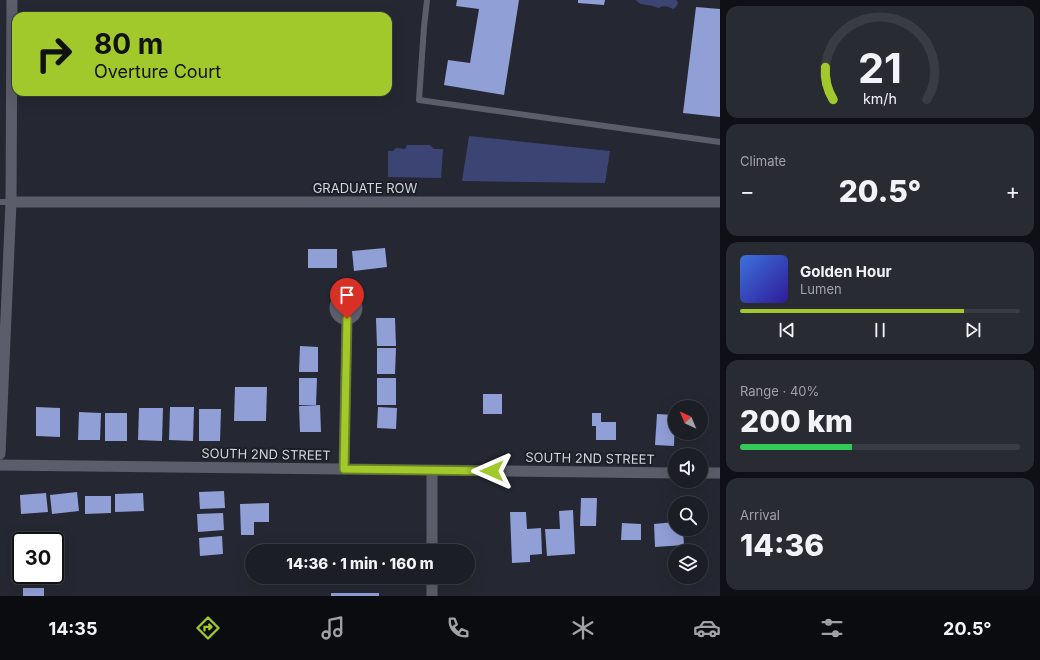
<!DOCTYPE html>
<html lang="en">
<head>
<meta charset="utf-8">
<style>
	body { margin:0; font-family:Inter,sans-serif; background:#292b32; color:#f1f3f6; height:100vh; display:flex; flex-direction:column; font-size:15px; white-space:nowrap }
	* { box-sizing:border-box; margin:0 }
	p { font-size:13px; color:#a0a2a7 }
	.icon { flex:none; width:22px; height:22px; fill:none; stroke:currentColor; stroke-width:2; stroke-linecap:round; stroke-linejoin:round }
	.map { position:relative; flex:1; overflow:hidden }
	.sheet { display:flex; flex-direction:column; gap:6px; padding:6px; background:#0f1015; width:320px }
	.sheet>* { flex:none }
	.hud { position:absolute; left:12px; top:12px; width:380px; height:84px; border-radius:12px; box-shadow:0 4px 16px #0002,0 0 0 1px #3a3c43; background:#a1c92b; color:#111; overflow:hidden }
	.needle { width:26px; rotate:316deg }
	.buttons { position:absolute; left:668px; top:400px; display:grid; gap:8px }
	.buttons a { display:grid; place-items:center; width:40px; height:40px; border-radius:50%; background:#1c1e26; box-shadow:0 4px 16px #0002,0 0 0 1px #3a3c43; font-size:20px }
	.speed { position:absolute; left:12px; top:532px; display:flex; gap:8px; font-size:20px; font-weight:700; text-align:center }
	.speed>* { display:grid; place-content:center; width:52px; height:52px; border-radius:50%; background:#1c1e26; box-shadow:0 4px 16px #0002,0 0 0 1px #3a3c43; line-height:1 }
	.speed .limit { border:2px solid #111; border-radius:6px; background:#fff; color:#111 }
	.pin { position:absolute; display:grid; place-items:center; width:34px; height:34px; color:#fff; margin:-41px -17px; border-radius:50% 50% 50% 0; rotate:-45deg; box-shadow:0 0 4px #0007 }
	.pin .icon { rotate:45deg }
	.me { position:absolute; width:44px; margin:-22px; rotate:270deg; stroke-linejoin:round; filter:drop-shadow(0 0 3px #0008) }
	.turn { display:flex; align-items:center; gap:14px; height:84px; padding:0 16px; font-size:18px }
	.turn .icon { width:52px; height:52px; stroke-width:2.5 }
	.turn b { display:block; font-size:28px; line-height:34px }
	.big { font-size:30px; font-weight:800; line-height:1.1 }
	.sheet .card { flex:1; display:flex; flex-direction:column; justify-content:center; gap:6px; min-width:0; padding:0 14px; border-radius:12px; background:#292b32 }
	.sheet .dial { align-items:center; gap:0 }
	.dial svg { height:104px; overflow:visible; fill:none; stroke:#3a3c43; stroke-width:7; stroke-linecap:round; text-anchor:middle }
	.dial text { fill:#f1f3f6; stroke:none }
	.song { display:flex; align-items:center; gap:12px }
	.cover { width:48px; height:48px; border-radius:6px; background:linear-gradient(135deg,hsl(220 70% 55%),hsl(250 70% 35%)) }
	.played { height:4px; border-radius:2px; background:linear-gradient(90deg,#a1c92b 80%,#3a3c43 80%) }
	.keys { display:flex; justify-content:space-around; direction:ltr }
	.heat { display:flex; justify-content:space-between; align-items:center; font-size:22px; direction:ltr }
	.charge { height:6px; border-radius:3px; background:linear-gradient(90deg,#34c759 40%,#3a3c43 0) }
	.trip { position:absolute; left:245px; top:544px; width:230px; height:40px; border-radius:20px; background:#1c1e26; box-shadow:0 4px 16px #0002,0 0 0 1px #3a3c43; font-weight:800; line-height:40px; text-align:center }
	.dock { display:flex; height:64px; justify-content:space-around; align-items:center; background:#0b0c0f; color:#a0a2a7 }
	.dock .icon { width:28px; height:28px }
	.dock .on { color:#a1c92b }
	.dock b { font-size:18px; color:#f1f3f6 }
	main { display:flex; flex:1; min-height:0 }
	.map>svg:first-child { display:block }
	.green { fill:#3b4473 }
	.building { fill:#919fd7 }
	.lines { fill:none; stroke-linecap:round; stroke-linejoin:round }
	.service { stroke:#5b5e6a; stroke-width:6 }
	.minor { stroke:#5b5e6a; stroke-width:11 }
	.route-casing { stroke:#69831c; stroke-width:10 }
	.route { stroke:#a1c92b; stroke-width:7 }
	.labels { text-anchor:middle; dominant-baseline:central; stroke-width:4; stroke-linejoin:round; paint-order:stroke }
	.street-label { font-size:13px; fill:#d2d4db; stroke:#1c1e28 }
</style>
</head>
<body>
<main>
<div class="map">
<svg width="720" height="596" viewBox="0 0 720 596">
	<rect width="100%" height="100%" fill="#252832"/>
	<!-- green -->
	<g class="green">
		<path d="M636 0H676L678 3 676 7 673 9C668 6 664 5 658 8 655 7 651 5 648 5 642 4 640 5 636 0Z"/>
		<path d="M469 136 610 151 605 183 462 181Z"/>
		<path d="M407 145H430L434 149H443L441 178 388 177V151H393L396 148 405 149Z"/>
	</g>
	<!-- building -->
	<g class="building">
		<path d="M457 0H519L504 95 444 85 448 60 470 63 479 9 456 6Z"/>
		<path d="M578 0H605L604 5 578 3Z"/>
		<path d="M696 7 720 9V117L683 113Z"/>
		<path d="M385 248 387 267 354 271 352 251Z"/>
		<rect x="308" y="249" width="29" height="19"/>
		<path d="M376 318H395L396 346H377Z"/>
		<path d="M300 346 318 347V372H299Z"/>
		<path d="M377 348H396L395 374H377Z"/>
		<path d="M299 378H317L316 405H299Z"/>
		<rect x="377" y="378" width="19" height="27"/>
		<path d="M235 387H267L266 421H234Z"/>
		<rect x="483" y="394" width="19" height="20"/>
		<path d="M320 405 321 432H300L299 406Z"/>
		<path d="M36 407 60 408V437L36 436Z"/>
		<path d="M170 407H194L193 441 169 440Z"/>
		<path d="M378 407 397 408 396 429 377 428Z"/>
		<path d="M139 408H163L162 441 138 440Z"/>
		<path d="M199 409H221L220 441H199Z"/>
		<path d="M79 412 101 413 100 440H78Z"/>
		<rect x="105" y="413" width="22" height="28"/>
		<path d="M592 413H601V422H616V440H596V426H592Z"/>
		<path d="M657 414 675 415 674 446 655 445Z"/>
		<path d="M224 491 225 508 200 509 199 492Z"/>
		<path d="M77 492 79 511 52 514 50 495Z"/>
		<path d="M46 493 48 512 21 514 20 495Z"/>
		<path d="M143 493 144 511 115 512V494Z"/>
		<path d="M85 496H111V513L85 514Z"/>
		<path d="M581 498H597L596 526H580Z"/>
		<path d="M269 503V522H254V535H241L240 504Z"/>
		<path d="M573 510 575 554 547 556 545 529H560L559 511Z"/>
		<path d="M510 512H526L527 529 541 528 542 554 530 555V562L512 563Z"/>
		<path d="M223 513 224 530 198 532 197 514Z"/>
		<path d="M675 522V529H683L684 545 655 547 654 524Z"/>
		<path d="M622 523 641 524V540H621Z"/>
		<path d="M222 536 223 554 200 556 199 538Z"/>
		<path d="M55 554H57L58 576H55Z"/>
		<path d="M29 575H53V576L29 578Z"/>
		<rect x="23" y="588" width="21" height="8"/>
		<rect x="331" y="593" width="48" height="3"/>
	</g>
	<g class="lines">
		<!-- service -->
		<g class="service">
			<path d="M427 0 424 27 419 100 720 142"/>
			<path d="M0 202H11"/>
		</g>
		<!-- minor -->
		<g class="minor">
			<path d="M11 202H720"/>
			<circle cx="346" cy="308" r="11"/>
			<path d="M0 454 11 202 12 0"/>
			<path d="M0 465 675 473"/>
			<path d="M344 469 347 319"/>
			<path d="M432 471V551"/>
			<path d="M701 473H720"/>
			<path d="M432 577V596"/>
		</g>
	</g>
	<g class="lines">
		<defs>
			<path id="route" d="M347 319 344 469 492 471"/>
		</defs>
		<!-- route casing -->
		<use href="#route" class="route-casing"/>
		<!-- route -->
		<use href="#route" class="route"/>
	</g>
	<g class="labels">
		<!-- street labels -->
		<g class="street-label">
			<text x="365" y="188">GRADUATE ROW</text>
			<text transform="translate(266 454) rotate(1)">SOUTH 2ND STREET</text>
			<text transform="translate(590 458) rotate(1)">SOUTH 2ND STREET</text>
		</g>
	</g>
</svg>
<div class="buttons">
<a><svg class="needle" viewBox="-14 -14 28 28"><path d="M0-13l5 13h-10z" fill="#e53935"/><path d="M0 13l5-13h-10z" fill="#a0a2a7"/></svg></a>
<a><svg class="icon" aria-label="sound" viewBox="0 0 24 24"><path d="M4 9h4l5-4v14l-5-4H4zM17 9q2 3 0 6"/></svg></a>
<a><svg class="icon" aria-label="search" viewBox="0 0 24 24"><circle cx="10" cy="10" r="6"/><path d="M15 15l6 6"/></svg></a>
<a><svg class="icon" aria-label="layers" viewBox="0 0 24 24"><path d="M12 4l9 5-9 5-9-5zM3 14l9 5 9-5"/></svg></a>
</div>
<div class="speed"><div class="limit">30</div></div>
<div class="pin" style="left:347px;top:319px;background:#d93025"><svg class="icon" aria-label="arrive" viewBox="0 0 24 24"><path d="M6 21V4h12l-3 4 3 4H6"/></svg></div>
<svg class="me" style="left:492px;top:471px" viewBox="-20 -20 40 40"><path d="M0-17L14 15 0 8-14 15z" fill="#a1c92b" stroke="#fff" stroke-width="4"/></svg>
<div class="trip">14:36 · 1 min · 160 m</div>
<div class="hud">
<div class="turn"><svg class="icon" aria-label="right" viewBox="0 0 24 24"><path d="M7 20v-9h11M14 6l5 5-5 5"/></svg><div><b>80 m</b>Overture Court</div></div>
</div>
</div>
<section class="sheet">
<div class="card dial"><svg viewBox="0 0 100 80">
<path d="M14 69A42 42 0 1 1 86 69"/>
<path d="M14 69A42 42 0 0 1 8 44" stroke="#a1c92b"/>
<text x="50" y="56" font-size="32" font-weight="700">21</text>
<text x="50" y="72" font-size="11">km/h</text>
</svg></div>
<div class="card"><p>Climate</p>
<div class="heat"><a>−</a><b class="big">20.5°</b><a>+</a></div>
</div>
<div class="card">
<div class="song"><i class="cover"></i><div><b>Golden Hour</b><p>Lumen</p></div></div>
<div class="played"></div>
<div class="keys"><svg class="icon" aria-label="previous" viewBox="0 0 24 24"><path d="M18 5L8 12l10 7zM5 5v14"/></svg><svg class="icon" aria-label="pause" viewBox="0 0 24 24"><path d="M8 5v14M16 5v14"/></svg><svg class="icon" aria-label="next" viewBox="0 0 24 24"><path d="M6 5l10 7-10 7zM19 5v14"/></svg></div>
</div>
<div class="card"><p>Range · 40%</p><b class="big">200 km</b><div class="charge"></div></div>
<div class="card"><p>Arrival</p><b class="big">14:36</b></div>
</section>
</main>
<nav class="dock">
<b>14:35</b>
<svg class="icon on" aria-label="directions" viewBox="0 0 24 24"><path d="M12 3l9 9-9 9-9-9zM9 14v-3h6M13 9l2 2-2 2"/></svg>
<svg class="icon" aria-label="music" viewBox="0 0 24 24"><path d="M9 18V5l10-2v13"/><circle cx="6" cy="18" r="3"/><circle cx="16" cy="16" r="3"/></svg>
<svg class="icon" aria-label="phone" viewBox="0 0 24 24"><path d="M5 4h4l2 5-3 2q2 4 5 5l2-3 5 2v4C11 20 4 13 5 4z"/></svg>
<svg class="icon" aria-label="climate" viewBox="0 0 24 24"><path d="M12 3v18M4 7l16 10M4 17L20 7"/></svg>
<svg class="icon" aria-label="car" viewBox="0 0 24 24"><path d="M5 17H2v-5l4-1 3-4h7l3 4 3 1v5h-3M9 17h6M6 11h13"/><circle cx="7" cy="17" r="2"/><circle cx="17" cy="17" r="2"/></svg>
<svg class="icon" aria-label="filters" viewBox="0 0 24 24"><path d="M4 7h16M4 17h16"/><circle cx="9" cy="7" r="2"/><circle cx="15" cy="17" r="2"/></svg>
<b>20.5°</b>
</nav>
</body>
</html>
